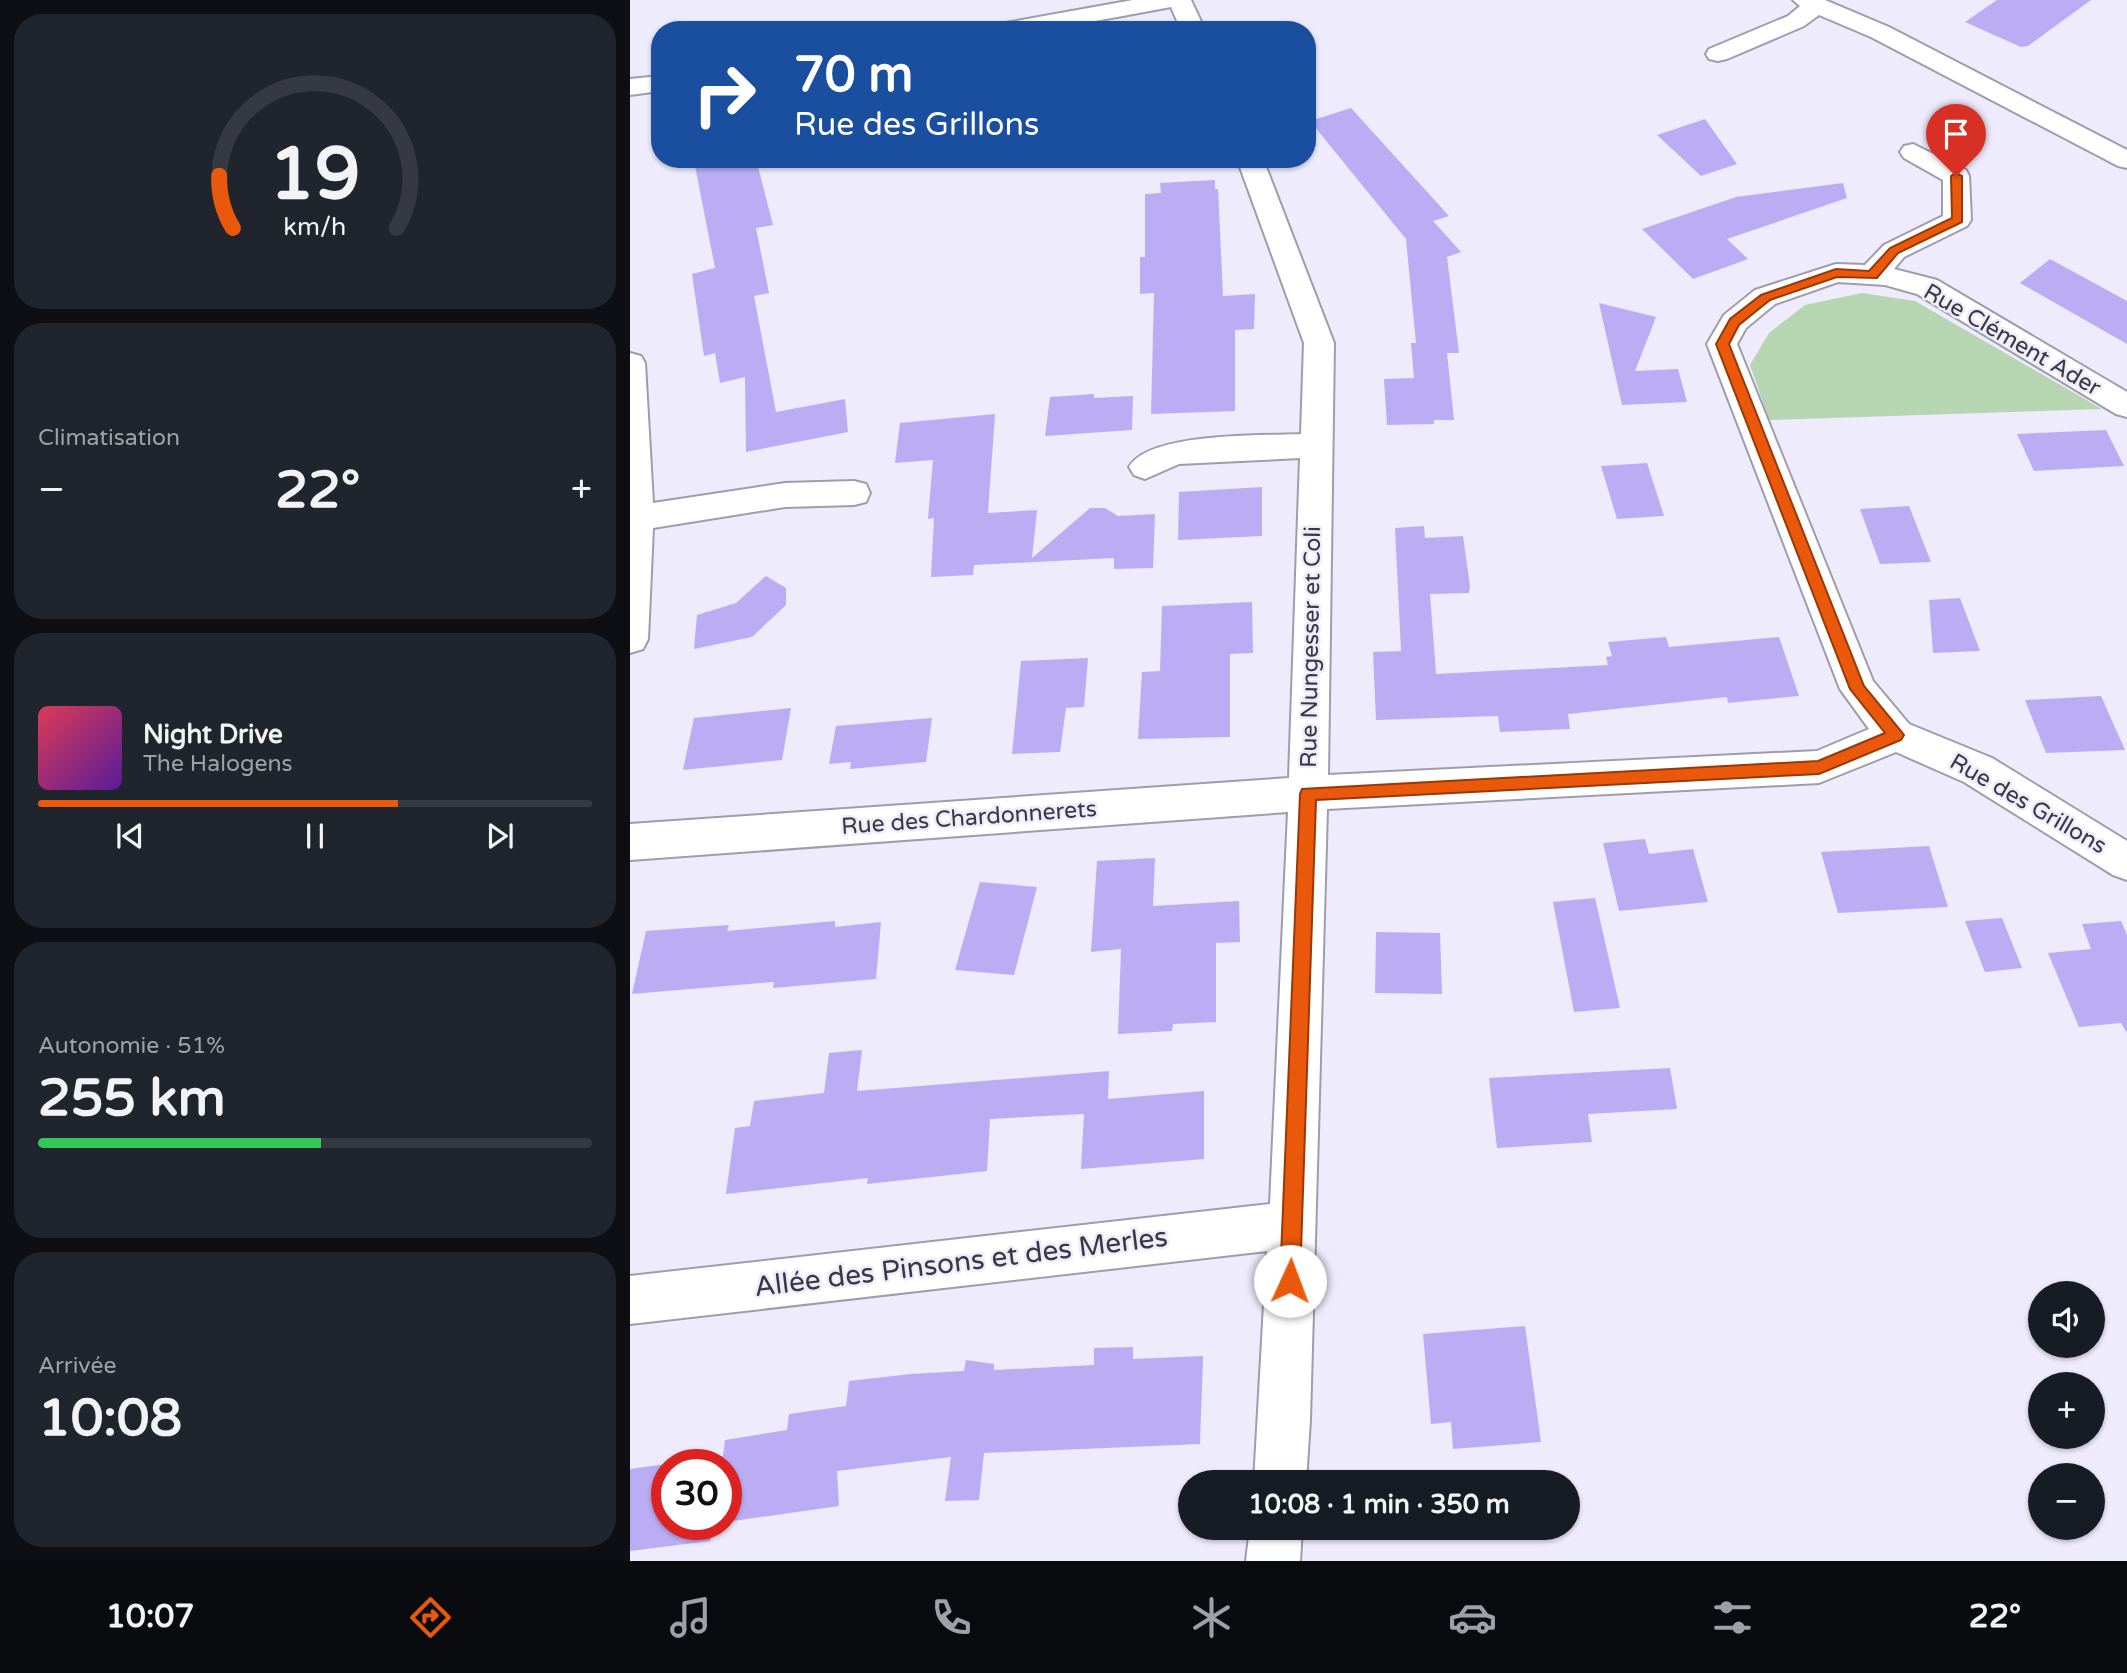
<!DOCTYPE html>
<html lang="fr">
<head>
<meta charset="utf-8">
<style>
	body { margin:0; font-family:"Varela Round",sans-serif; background:#20242c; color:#f1f3f6; height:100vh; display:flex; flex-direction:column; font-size:26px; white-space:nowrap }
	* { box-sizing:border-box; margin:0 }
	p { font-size:23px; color:#9ea1a6 }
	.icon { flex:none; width:38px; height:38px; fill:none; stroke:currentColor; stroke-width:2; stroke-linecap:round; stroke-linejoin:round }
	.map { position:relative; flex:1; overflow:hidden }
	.sheet { display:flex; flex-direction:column; gap:14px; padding:14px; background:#0d0f14; width:630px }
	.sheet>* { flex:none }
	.top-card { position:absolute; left:21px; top:21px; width:665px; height:147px; border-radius:28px; box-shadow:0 2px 5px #0004; background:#1a4fa0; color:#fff; overflow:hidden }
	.controls { position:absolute; left:1398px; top:1281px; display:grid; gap:14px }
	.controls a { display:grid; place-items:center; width:77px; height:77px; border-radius:50%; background:#171b24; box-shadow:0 2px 5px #0004; font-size:35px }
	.speed { position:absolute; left:21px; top:1449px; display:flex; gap:14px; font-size:35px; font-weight:700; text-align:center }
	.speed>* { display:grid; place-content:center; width:91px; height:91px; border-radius:50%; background:#171b24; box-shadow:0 2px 5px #0004; line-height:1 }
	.speed .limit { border:10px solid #d22; background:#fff; color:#111 }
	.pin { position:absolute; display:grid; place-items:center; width:60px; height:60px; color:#fff; margin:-72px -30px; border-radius:50% 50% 50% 0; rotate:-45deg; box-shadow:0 0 7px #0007 }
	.pin .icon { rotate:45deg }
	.me { position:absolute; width:77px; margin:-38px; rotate:2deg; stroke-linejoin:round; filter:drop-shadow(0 0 5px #0008) }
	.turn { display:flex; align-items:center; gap:24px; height:147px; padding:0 28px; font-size:32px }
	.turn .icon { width:91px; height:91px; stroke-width:2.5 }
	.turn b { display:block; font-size:49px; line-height:60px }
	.big { font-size:52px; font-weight:700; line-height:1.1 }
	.sheet .tile { flex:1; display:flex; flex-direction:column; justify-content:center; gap:10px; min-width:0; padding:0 24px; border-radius:28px; background:#20242c }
	.sheet .dial { align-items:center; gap:0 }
	.dial svg { height:182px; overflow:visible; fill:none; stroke:#363941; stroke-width:7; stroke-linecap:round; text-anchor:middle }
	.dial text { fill:#f1f3f6; stroke:none }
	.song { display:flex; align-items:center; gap:21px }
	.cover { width:84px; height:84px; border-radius:10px; background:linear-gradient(135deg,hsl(350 70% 55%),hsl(270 70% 35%)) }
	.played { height:7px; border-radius:4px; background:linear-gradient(90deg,#ea580c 65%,#363941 65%) }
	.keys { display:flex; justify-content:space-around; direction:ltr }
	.heat { display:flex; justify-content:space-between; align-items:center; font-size:38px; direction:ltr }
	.charge { height:10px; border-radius:5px; background:linear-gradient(90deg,#34c759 51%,#363941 0) }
	.trip { position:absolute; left:548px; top:1470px; width:402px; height:70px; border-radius:35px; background:#171b24; box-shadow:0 2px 5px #0004; font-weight:700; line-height:70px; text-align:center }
	.menu { display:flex; height:112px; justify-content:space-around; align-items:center; background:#090b0e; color:#9ea1a6 }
	.menu .icon { width:49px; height:49px }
	.menu .selected { color:#ea580c }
	.menu b { font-size:32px; color:#f1f3f6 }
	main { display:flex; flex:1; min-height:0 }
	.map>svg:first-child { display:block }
	.green { fill:#b5d6b1 }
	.building { fill:#bbadf4 }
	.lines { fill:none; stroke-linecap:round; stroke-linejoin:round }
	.minor-casing { stroke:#9f9dac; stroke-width:4 }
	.minor { fill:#fff; fill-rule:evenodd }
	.route { fill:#ea580c; stroke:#983908; stroke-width:2 }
	.labels { text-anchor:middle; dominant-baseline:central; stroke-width:5; stroke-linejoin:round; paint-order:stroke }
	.street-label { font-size:23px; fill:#39383e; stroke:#edebfc }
	.near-street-label { font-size:28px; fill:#39383e; stroke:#edebfc }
</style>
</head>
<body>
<main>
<section class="sheet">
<div class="tile dial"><svg viewBox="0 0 100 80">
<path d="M14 69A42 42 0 1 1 86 69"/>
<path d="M14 69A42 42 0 0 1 8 46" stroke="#ea580c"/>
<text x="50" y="56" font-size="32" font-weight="700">19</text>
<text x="50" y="72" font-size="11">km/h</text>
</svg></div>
<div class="tile"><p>Climatisation</p>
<div class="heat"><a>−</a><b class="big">22°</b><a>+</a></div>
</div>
<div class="tile">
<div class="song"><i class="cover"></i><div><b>Night Drive</b><p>The Halogens</p></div></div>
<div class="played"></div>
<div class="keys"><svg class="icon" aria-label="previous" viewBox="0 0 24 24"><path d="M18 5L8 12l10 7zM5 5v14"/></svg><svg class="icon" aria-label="pause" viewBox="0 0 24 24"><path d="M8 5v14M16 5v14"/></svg><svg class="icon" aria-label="next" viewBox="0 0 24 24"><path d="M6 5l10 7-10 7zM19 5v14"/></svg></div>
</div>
<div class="tile"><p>Autonomie · 51%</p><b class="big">255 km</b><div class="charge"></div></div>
<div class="tile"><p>Arrivée</p><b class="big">10:08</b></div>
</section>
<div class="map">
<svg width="1497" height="1561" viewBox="0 0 1497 1561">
	<rect width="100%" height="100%" fill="#edebfc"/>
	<!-- green -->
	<path class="green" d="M1232 293 1285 301 1472 409 1139 420 1120 365 1139 333 1175 305Z"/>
	<!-- building -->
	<g class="building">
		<path d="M1367 0H1461L1398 46 1391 47 1335 22Z"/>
		<path d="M721 108 819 216 803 221 831 252 817 257 829 353H817L824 420H804V424L757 425 754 379 784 378 781 343H786L776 239 680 121Z"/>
		<path d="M1075 119 1107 164 1071 176 1027 135Z"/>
		<path d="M96 159H126L143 225 126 228 139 293 124 296 146 412 215 399 218 432 116 452 115 377 90 383 85 353 74 356 62 274 85 268 65 166Z"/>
		<path d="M585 180V189H588L593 296 625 294 624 329 605 330V411L521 414 524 293 510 294V257H515V194L531 193 530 183Z"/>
		<path d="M1213 183 1217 198 1097 239 1118 259 1063 279 1012 229 1106 197Z"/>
		<path d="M1420 259 1497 301V344L1390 283Z"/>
		<path d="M969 303 1026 317 1005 371 1048 369 1057 402 992 405Z"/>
		<path d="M464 394V398L503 396 502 430 415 436 420 397Z"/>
		<path d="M365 414 358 513 407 510 402 558 460 508H475L488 516 525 514 523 568 484 569V558L344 565 343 575 301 577 304 518 298 519 303 460 265 463 270 423Z"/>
		<path d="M1476 430 1494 466 1404 471 1387 434Z"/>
		<path d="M1017 463 1034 516 987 519 971 466Z"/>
		<path d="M632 487V536L548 540 549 492Z"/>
		<path d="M1279 506 1301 562 1250 564 1230 509Z"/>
		<path d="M794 526 795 538 833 536 840 586 839 593 800 594 806 674 978 665 976 657 982 656 978 642 1036 637 1039 647 1149 637 1169 696 1098 703 1097 697 938 714 940 729 870 732 868 716 746 720 743 652 771 651 765 528Z"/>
		<path d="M136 576 156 588V605L122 637 64 649 67 615 106 603Z"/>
		<path d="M1330 598 1350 651 1303 653 1299 600Z"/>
		<path d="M622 602 623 653 600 654V737L508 739 512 672 530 671 532 606Z"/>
		<path d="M458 658 454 707 436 708 430 752 382 754 391 661Z"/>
		<path d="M1471 696 1495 750 1416 753 1395 700Z"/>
		<path d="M161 708 152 760 53 770 64 718Z"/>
		<path d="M302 718 296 762 220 769 221 762 199 764 206 726Z"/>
		<path d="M1015 839 1019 854 1063 849 1078 902 989 911 973 843Z"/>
		<path d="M1299 846 1318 907 1208 913 1191 852Z"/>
		<path d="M525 858 523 906 609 901 610 942 586 943V1022L543 1024 542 1031 488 1034 491 949 461 952 467 861Z"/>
		<path d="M350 882 407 887 384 975 325 970Z"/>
		<path d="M965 898 990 1008 944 1012 923 902Z"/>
		<path d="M1372 918 1392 968 1355 972 1335 921Z"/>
		<path d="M205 921V927L251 922 246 979 143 988 144 982 2 994 16 931 99 925 97 931Z"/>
		<path d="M1491 921 1497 935V1033L1491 1023 1449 1027 1418 953 1461 949 1452 924Z"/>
		<path d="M746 932 810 933 812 994 745 993Z"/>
		<path d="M232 1050 227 1091 479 1071 478 1099 574 1091V1159L451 1169 454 1114 360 1119 357 1171 237 1184 238 1178 96 1194 105 1128 120 1126 124 1101 194 1093 199 1053Z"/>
		<path d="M1040 1068 1047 1109 958 1114 962 1142 867 1148 859 1078Z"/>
		<path d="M895 1326 911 1442 823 1449 821 1422 801 1424 793 1334Z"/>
		<path d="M503 1347V1359L573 1356 570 1444 354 1453 349 1500 315 1501 321 1457 207 1471 209 1506 96 1522V1465H37V1524H83L80 1541 0 1551V1469L93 1456 95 1440 157 1430 159 1414 216 1406 219 1381 281 1374 334 1371 336 1360 364 1364V1370L464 1365V1348Z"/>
	</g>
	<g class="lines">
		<defs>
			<g id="minor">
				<path d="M503 0H561L575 30H551L541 7 417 30H363L366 25 375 23Z"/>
				<path d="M1163 0H1195L1259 27 1497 150V168L1488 166 1241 37 1189 15 1174 26 1097 59 1088 61 1079 59 1076 54 1079 49 1158 16 1170 6Z"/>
				<path d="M30 76V91L0 95V79Z"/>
				<path d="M1283 144 1336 170 1339 176 1341 220 1337 226 1274 257 1264 269 1307 280 1497 392V417L1486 414 1287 294 1255 285 1208 282 1145 304 1116 328 1107 344 1243 681 1279 724 1362 758 1497 841V880L1483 875 1334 782 1266 752 1189 783 697 809 680 1420 676 1482H624L637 1251 0 1324V1276L640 1204 658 812 0 860V824L659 778 670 458 549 464 515 479 504 475 499 467C519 432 632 436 671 434L674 343 607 159H633L704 343 698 775 1187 751 1239 729 1210 689 1077 344 1094 315 1125 290 1206 264 1235 265 1254 245 1313 216V180L1274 158 1270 152 1274 146Z"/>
				<path d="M0 353 11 356 15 363 23 503 155 483 224 481 236 484 240 493 236 502 224 505 155 507 23 528 18 639 13 649 0 653Z"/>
				<path d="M620 1528H672L670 1561H616Z"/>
			</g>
		</defs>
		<!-- minor casing -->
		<use href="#minor" class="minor-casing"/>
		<!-- minor -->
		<use href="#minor" class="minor"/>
	</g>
	<!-- route -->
	<path class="route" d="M1326 173 1332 176V222L1268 253 1247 278 1207 277 1140 300 1109 325 1099 344 1234 686 1271 731 1274 735 1271 740 1189 774 686 800 670 1281 667 1288 660 1291 653 1288 650 1281 670 794 672 789 1188 761 1255 733 1220 689 1086 344 1100 319 1131 295 1206 269 1239 271 1260 248 1322 218 1321 176Z"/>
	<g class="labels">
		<!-- street labels -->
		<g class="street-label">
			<text transform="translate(1382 340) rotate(30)">Rue Clément Ader</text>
			<text transform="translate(681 647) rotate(-89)">Rue Nungesser et Coli</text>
			<text transform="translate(1398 804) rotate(30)">Rue des Grillons</text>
			<text transform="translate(339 818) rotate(-4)">Rue des Chardonnerets</text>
		</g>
		<!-- near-street labels -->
		<g class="near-street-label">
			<text transform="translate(331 1262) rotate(-7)">Allée des Pinsons et des Merles</text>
		</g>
	</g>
</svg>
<div class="controls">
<a><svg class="icon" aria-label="sound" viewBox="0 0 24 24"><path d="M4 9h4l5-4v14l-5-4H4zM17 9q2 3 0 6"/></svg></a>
<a>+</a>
<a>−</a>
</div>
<div class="speed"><div class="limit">30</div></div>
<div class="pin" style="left:1326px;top:176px;background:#d93025"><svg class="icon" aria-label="arrive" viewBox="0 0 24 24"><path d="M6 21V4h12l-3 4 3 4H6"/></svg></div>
<svg class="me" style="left:660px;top:1281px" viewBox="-20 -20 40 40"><circle r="19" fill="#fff"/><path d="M0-13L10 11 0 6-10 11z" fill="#ea580c"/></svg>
<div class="trip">10:08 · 1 min · 350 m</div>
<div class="top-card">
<div class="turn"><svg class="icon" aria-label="right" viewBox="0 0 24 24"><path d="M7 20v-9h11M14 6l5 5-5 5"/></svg><div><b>70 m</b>Rue des Grillons</div></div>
</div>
</div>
</main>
<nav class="menu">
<b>10:07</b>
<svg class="icon selected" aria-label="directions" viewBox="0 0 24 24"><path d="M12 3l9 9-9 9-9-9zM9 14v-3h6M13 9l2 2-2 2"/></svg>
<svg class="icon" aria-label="music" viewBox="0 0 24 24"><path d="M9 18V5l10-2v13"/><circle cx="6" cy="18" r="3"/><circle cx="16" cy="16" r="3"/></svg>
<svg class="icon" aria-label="phone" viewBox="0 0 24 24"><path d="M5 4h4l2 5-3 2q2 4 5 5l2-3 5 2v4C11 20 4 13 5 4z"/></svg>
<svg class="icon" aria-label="climate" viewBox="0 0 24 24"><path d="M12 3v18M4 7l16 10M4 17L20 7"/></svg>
<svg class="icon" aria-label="car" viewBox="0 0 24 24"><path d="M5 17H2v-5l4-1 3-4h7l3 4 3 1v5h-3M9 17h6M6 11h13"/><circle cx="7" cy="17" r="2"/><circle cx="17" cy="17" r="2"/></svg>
<svg class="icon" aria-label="filters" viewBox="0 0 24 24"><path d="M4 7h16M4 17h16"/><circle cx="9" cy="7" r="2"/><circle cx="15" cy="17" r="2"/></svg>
<b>22°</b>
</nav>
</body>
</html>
